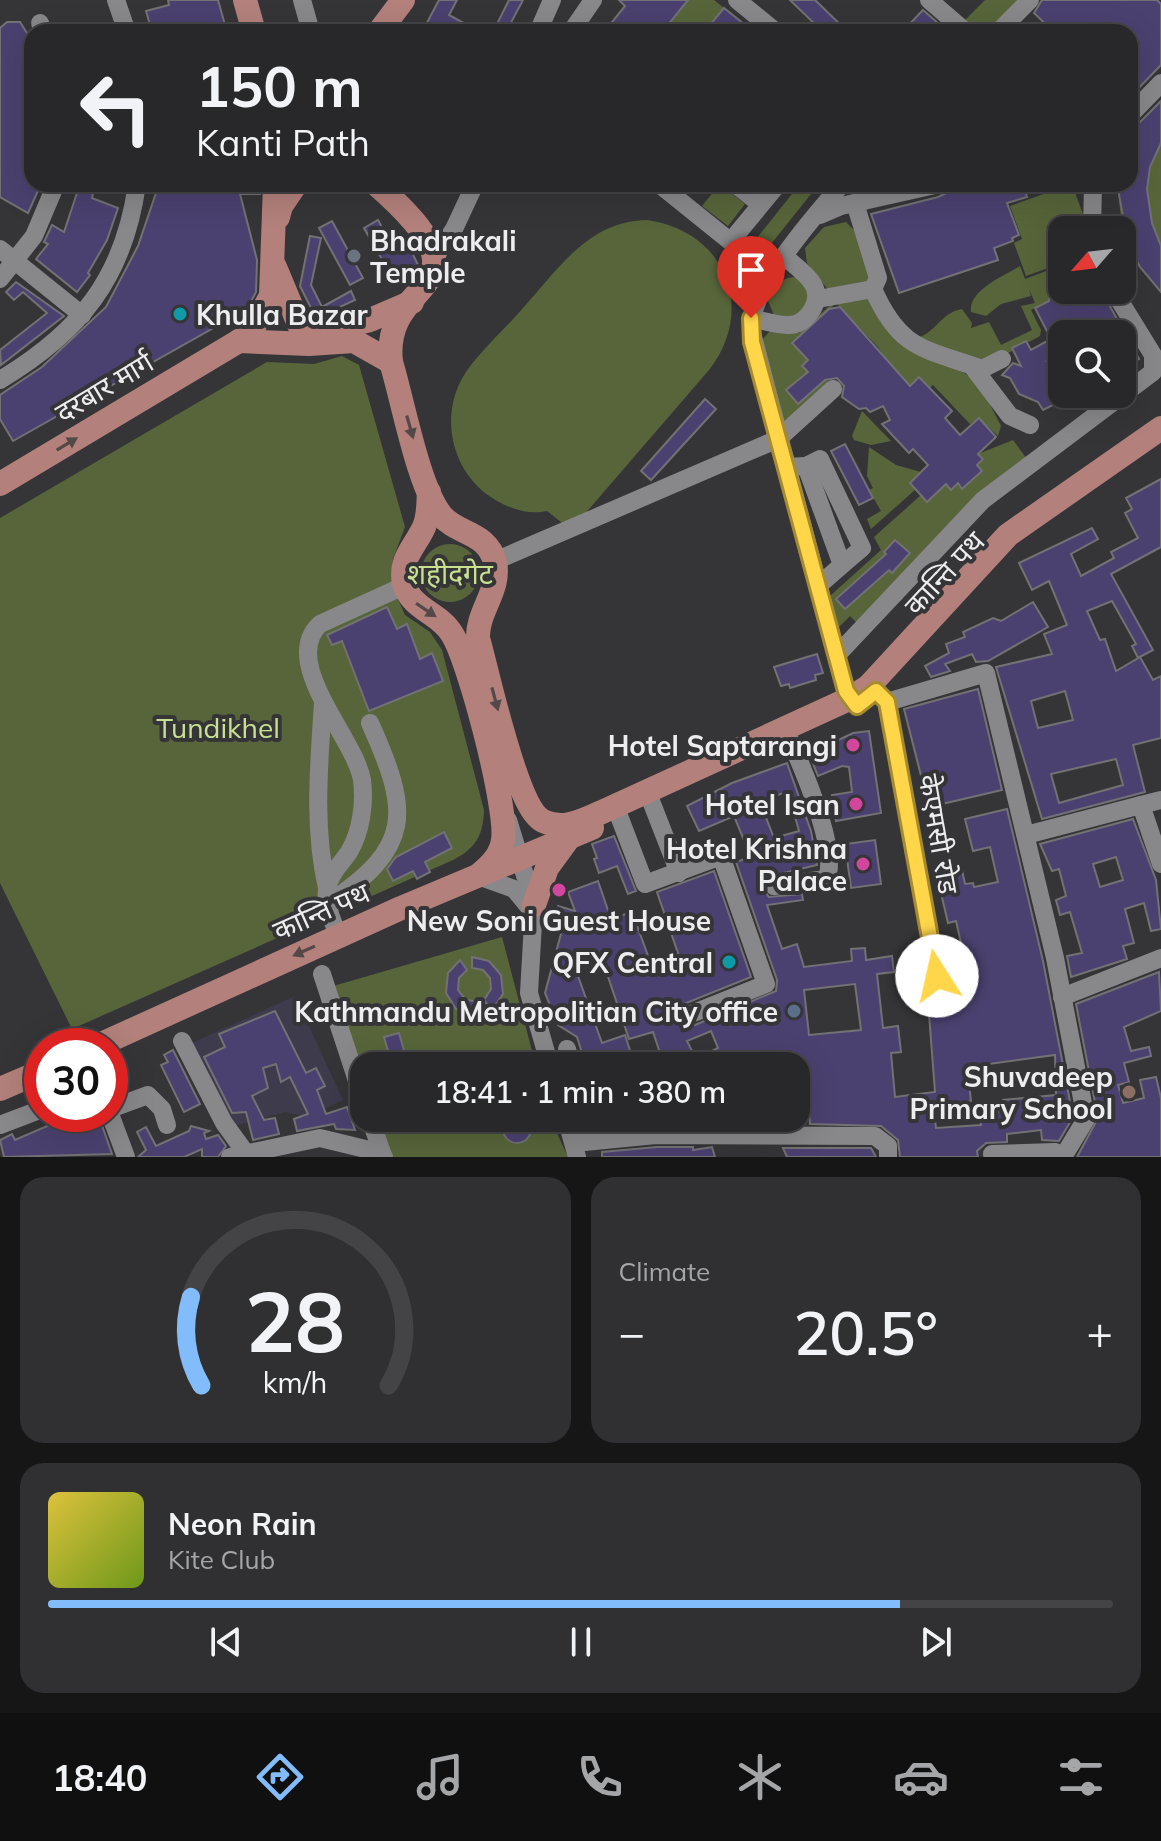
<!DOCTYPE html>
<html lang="en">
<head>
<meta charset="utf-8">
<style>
	body { margin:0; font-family:Mulish,"Noto Sans Devanagari",sans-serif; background:#303032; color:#f1f3f6; height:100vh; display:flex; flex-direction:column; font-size:30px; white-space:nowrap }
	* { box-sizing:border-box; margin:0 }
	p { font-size:26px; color:#a5a6a8 }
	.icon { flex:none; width:44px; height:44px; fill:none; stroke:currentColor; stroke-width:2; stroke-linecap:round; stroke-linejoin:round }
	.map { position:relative; height:1157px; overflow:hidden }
	.panel { display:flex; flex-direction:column; gap:20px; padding:20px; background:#161617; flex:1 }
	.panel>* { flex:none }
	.hud { position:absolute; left:24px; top:24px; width:1114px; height:168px; border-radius:24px; box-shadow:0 8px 32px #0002,0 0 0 2px #444447; background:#28282a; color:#f1f3f6; overflow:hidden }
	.needle { width:52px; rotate:242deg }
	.fabs { position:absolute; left:1048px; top:216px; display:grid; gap:16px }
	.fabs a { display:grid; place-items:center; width:88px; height:88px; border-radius:16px; background:#28282a; box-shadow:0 8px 32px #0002,0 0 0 2px #444447; font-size:40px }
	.speed { position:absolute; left:24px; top:1028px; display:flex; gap:16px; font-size:40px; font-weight:700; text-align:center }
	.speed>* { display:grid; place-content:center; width:104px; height:104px; border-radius:50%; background:#28282a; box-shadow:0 8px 32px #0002,0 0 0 2px #444447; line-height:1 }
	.speed .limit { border:12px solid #d22; background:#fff; color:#111 }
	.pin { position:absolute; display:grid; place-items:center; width:68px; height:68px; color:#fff; margin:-82px -34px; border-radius:50% 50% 50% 0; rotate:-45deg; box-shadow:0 0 8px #0007 }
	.pin .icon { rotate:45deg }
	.me { position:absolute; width:88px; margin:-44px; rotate:350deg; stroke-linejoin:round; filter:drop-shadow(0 0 6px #0008) }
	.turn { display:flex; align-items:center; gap:28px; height:168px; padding:0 40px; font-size:36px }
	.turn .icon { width:104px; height:104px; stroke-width:2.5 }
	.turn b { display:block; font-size:56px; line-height:68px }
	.big { font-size:60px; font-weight:600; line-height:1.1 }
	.panel .widget { flex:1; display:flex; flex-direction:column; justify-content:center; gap:12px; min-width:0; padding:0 28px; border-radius:24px; background:#303032 }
	.panel .dial { align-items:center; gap:0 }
	.dial svg { height:208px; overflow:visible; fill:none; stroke:#444447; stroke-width:7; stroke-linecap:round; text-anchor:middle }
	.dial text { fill:#f1f3f6; stroke:none }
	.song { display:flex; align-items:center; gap:24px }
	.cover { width:96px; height:96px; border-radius:12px; background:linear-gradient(135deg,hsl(50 70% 55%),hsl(80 70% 35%)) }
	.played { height:8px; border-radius:4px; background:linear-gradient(90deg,#82bcfa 80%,#444447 80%) }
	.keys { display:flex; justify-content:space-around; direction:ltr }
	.heat { display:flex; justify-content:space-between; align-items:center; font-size:44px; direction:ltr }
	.panel .tiles { flex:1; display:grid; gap:20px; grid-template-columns:1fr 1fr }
	.widget:last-child { grid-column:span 2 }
	.trip { position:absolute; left:350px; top:1052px; width:460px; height:80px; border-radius:24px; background:#28282a; box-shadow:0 8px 32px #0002,0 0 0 2px #444447; font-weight:600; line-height:80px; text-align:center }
	.menu { display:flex; height:128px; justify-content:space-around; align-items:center; background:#101011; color:#a5a6a8 }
	.menu .icon { width:56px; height:56px }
	.menu .active { color:#82bcfa }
	.menu b { font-size:36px; color:#f1f3f6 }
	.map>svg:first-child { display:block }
	.commercial { fill:#3d3b4c }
	.green { fill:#58653a }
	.building { fill:#4b4170; stroke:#727174; stroke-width:2; fill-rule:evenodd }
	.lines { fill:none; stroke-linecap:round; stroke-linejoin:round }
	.minor { stroke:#88888b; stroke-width:18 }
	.major { stroke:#b3807b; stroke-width:24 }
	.oneway { fill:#544849 }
	.route-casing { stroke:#a68a30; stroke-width:20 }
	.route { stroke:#ffd54a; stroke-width:14 }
	.worship-dot { fill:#6b7280; stroke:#353538; stroke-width:3 }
	.culture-dot { fill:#0f9aa8; stroke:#353538; stroke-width:3 }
	.hotel-dot { fill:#d1479c; stroke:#353538; stroke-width:3 }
	.service-dot { fill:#5c6f8a; stroke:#353538; stroke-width:3 }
	.education-dot { fill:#8d6e63; stroke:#353538; stroke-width:3 }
	.labels { text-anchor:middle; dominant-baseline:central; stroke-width:8; stroke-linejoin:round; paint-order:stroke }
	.poi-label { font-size:28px; font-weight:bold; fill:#ededef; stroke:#353538; text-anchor:end }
	.street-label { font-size:28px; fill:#ededef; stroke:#353538 }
	.park-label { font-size:28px; fill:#c8e191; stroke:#353538 }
</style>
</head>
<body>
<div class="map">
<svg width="1161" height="1157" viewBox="0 0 1161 1157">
	<rect width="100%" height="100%" fill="#353538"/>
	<!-- commercial -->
	<path class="commercial" d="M295 996 343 1100 308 1117 285 1112 231 1127 190 1044Z"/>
	<!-- green -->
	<g class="green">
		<path d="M688 0H714L724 8 704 32H675L667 26Z"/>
		<path d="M985 0H1019L986 32H976L964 21Z"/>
		<path d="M1161 101V291C1131 260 1119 227 1118 184H1130V139Z"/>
		<path d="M720 184 745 204 728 226 702 206Z"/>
		<path d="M790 184H819L763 254 753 243 795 190Z"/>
		<path d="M1072 184 1084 217 1076 220 1080 230H1062V263L1026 276 1014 243 1022 239 1010 206Z"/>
		<path d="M647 220C725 231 757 308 709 370L571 530 547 511C526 516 502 506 485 493 449 464 440 411 466 372 482 349 505 329 523 308 559 268 589 221 647 220Z"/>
		<path d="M846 222 855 231 870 275 867 282 829 291 807 263 805 248 824 227Z"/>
		<path d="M1062 265V290H1070L1031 310 1041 330 1040 336 993 361 982 362 913 339C936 335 939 313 962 309L972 323 971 328 989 322 1001 345 1032 330 1021 306 1035 303 1029 289 1031 296 1001 304 986 316 971 312C968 290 1004 276 1020 266L1025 279Z"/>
		<path d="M793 277 802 278 813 291 799 317 774 315 768 301C773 287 779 279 793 277Z"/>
		<path d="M862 293 980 385 1001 426 998 436 979 418 970 424 933 385 929 388 919 377 908 388 877 346 836 303 793 343 808 360 802 366 809 374 816 368 831 385 784 424 762 340 771 330 799 333 834 302Z"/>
		<path d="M342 356 359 365 405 527 393 559 392 586 405 615 430 632 442 650 484 810C483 836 476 848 453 860L72 1029 0 883V518L267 362 314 364Z"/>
		<path d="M862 411 891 441 871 445 854 440 852 436Z"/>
		<path d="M1013 440 1027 459 858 624 850 616 839 627 830 596 881 550 874 537 921 495 927 502 946 484 958 483 962 488 983 459 978 454Z"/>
		<path d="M869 447 896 465 921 472 910 483 916 489 871 529 867 519 881 511 869 490 873 488 867 476Z"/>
		<circle cx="450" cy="573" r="29"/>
		<path d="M502 937 536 1066H364V1093L330 987Z"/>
		<path d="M373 1118H550L568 1157H387Z"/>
	</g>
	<!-- building -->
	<g class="building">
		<path d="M168 0H218L227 32H152L146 11 169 5Z"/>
		<path d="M439 0H457L449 15 480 32H422Z"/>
		<path d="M509 0H523L506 32H493Z"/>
		<path d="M619 0H688L667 26 675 32H604L625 6Z"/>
		<path d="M790 0H815L848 32H823Z"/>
		<path d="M1042 0H1157L1161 4V65L1130 97V32H1054L1034 13Z"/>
		<path d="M724 8 754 32H704Z"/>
		<path d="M923 10 948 32H902Z"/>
		<path d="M7 22H20L32 41V184H41L28 213 0 197V28Z"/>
		<path d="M1161 101V143L1150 167 1147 189 1152 223 1161 246V292L1140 267 1128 244 1118 189V184H1130V139L1138 124Z"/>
		<path d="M80 184H95L92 198 118 208 107 240 88 273 90 275 77 292 36 259 48 244 44 242 52 225 64 232Z"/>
		<path d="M159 184H260V194H240L257 260 256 292 247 309 13 441 0 419V395L42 367 106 307 138 246Z"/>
		<path d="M966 184H1023L1027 197 1007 203 1019 235 1012 238 1013 241 994 248 998 260 899 293 871 214 938 197Z"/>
		<path d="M378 220 392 246 405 238 418 265 395 282 364 228Z"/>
		<path d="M332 221 363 278 350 285 319 228Z"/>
		<path d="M310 236 321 238 311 285 322 307 351 291 355 300 316 318 300 286Z"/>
		<path d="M1052 279 1062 280V290H1101L1139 359 1122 370V334H1062V353L1047 361 1061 366 1051 395 1055 404 1043 410 1038 402 1019 394 1010 378 1002 375 1013 363 1021 366 1012 348 1026 341 1031 350 1051 339 1035 308 1049 301Z"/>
		<path d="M16 282 64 316 1 365 0 350 47 313 23 292 14 300 6 292Z"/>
		<path d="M840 307 910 386 919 377 952 411 945 418 960 435 979 418 996 437 978 454 983 459 977 465 982 471 962 489 958 483 951 490 946 484 927 502 910 483 928 465 913 449 909 453 882 424 890 420 883 406 870 412 866 408 859 409 842 397 844 386 837 378 825 380 798 404 786 390 808 372 802 366 808 360 792 343 829 309Z"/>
		<path d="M705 399 716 409 651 480 641 471Z"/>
		<path d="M845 444 873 498 859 505 831 451Z"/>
		<path d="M1161 479V547L1111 574 1153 650 1138 658 1132 646 1136 644 1112 601 1087 611 1100 640 1105 639 1116 671 1140 657 1153 680 1161 676V738L1133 745 1145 792 1042 819 996 667 1052 654 1044 634 1067 625 1049 581 1032 590 1019 563 1092 528 1098 539 1071 554 1081 576 1114 558 1111 552 1138 538 1125 513 1132 509 1126 498ZM1065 691 1073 720 1038 728 1031 701ZM1116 759 1123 785 1059 803 1051 774Z"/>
		<path d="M895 540 910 553 892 573 889 570 845 609 836 599 886 554 884 552Z"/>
		<path d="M1033 602 1048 627 988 661 976 662 972 654 945 664 950 671 931 677 925 666 949 653 946 644 965 637 963 632 993 618 1001 621Z"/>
		<path d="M387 607 397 629 407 624 420 659 432 653 443 681 369 711 342 641 332 645 327 635Z"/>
		<path d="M817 654 823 673 815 675 816 680 790 688 789 684 781 686 774 667Z"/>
		<path d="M978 689 1002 790 929 807 904 709Z"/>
		<path d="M869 731 881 813 836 821 832 795 852 792 849 767 842 766 818 776 809 754 853 733Z"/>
		<path d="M787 763 811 831 817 865 766 877 762 887 769 897 802 894 803 900 767 905 782 949 797 944 804 967 852 961 851 949 865 948 866 960 892 956 894 972 877 974 883 1028 898 1026 901 1052 891 1053 895 1097 935 1092 928 1001 972 991 956 921 948 923 937 876 962 870 965 884 973 883 974 887 998 882 990 847 973 851 965 819 1007 809 1043 961 1073 1117 1059 1141 1042 1140 1041 1130 1007 1134V1142L986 1143 977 1151 978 1157H900L898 1140 881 1126 810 1124 809 1108 801 1109 796 1066H638L661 1056 653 1032 629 1039 600 953 585 959 578 976 602 1043 625 1035 635 1066H586L577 1037 558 1025 545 993 565 919 555 917 558 906 575 911 568 892 598 881 611 919 632 912 654 972 681 962 657 892 714 871 751 977 686 1003 679 1012 680 1019 689 1026 695 1025 776 991 777 980 736 862 751 857 734 816 699 831 687 806 732 783ZM788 791 799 831 774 838 760 802ZM855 984 861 1030 809 1035 804 990ZM711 1031 718 1048 696 1059 687 1041ZM1055 1055 1056 1095 1003 1100 1004 1111 979 1114 981 1125 936 1128 933 1106 971 1101 967 1067Z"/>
		<path d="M1133 819 1156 880 1161 929 1151 931 1144 903 1125 909 1134 943 1123 946 1127 959 1071 977 1067 956 1082 953 1070 912 1060 915 1056 900 1066 896 1059 869 1052 871 1040 844ZM1116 857 1123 880 1100 887 1093 864Z"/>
		<path d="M444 832 452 848 425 862 430 872 417 879 413 871 393 881 387 869 396 857Z"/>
		<path d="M614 836 636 891 628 894 617 866 599 873 594 859 597 858 592 844Z"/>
		<path d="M875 840 881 884 851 888 845 844Z"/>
		<path d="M472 957 489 961 501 975 503 994 492 1010 484 1000 491 989 490 978 483 970 472 968Z"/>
		<path d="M460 960 467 970 459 978 458 990 465 999 476 1002 475 1016 456 1009 446 993 448 973Z"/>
		<path d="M1159 972 1161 1011 1124 1027 1131 1051 1149 1047 1151 1056 1124 1063 1129 1082 1118 1085 1123 1103 1144 1098 1140 1080 1156 1077 1161 1098V1157H1077L1098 1118 1076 1004Z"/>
		<path d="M275 1011 306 1073 316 1068 325 1086 317 1090 326 1114 347 1107 355 1130 336 1129 334 1124 297 1131 294 1119 308 1114 290 1077 281 1082 276 1064 263 1068 268 1088 252 1096 264 1120 275 1118 279 1134 253 1140 246 1112 232 1113 204 1057 225 1047 219 1034Z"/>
		<path d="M399 1033 407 1061 392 1065 384 1037Z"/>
		<path d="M173 1050 200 1104 184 1112 161 1065 168 1062 164 1055Z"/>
		<path d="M75 1114H98L112 1154 4 1157 0 1140 12 1134 15 1140Z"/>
		<circle cx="517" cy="1129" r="14"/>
		<path d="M587 1118H688L691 1123 591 1129Z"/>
		<path d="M191 1126 209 1131 204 1133 206 1139 218 1135 226 1146 218 1157H202V1149L184 1157H138L146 1150 137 1132 146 1127 156 1146 189 1131Z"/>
		<path d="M657 1147H693V1150L712 1147 715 1157H602V1152Z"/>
		<path d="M783 1148H871L876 1157H787Z"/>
	</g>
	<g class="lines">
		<!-- minor -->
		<g class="minor">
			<path d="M116 0 127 32"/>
			<path d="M302 0 311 32"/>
			<path d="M737 0 776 32"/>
			<path d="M929 0 966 32"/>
			<path d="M40 23 43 32"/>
			<path d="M538 32 552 0"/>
			<path d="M571 32 593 0"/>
			<path d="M998 32 1030 0"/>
			<path d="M1130 115 1161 83"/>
			<path d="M659 184 772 275"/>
			<path d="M735 184 760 204"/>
			<path d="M842 184C814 216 750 289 751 329L846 691 857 706"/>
			<path d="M855 203 878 278 873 289C900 350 923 348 982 369L1002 359"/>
			<path d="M820 215 841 206 935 185"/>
			<path d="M1092 230 1093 184"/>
			<path d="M731 241 778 184"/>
			<path d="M0 249 82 315"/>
			<path d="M435 257 454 229 475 184"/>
			<path d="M0 279 34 236 56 184"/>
			<path d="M818 299 873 289"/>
			<path d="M751 318C763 321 777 325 789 325 798 325 805 320 810 313 828 288 804 273 786 258"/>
			<path d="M972 366 1010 416 1030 425"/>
			<path d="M0 380C80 332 124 278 137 184"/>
			<path d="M806 466 820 459 862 548 842 565"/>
			<path d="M786 467 806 466 842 565 818 586"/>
			<path d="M502 558 778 439 833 389"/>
			<path d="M836 656 983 500 1153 372V355L1113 290"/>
			<path d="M887 702 986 673 1055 958 1086 1119 1063 1157"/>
			<path d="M887 702 937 976"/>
			<path d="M323 703C319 765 313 827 327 888"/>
			<path d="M1161 800 1141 805 1161 864"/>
			<path d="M651 801 679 873"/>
			<path d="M619 816 645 884 721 856 766 984 691 1014"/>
			<path d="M508 820 534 905 529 993 550 1066"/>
			<path d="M1026 835 1141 805"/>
			<path d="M478 876 514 889 533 912"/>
			<path d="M774 886 826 879C841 853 798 757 785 729"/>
			<path d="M327 904C414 847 410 812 370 723"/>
			<path d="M339 936C332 921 325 905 327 889 330 873 341 864 349 852 361 832 365 804 362 780 355 738 279 662 320 624L397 589"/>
			<path d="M322 974 364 1102"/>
			<path d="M1062 997 1161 958"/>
			<path d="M182 1041 224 1123 245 1152"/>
			<path d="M567 1049 572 1066"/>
			<path d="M110 1109 148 1095 162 1109 167 1125"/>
			<path d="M110 1114 126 1157"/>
			<path d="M370 1118 382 1153"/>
			<path d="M566 1118 577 1157"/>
			<path d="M0 1125 42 1109"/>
			<path d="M574 1143 656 1135 875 1136 888 1146V1157"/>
			<path d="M992 1154 1055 1152 1063 1157"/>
			<path d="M230 1157 320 1138 382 1153 384 1157"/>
		</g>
		<!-- major -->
		<g class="major">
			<path d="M245 0 254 32"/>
			<path d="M379 32 403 0"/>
			<path d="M376 184C503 296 381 272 391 362 403 401 418 486 441 515 457 535 487 531 495 562 501 590 477 611 478 638 488 673 516 808 543 821 564 831 582 820 602 812L851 698 869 686 1008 535 1161 428"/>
			<path d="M278 217 281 206 296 184"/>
			<path d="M275 267 300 327 313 334 370 320 412 302"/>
			<path d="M239 341 309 344 354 341 391 362"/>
			<path d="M0 484 249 335 271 296 275 184"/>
			<path d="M429 492C428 504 429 516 424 527 415 547 399 559 404 583 411 610 439 612 452 634 469 660 508 809 503 840 501 855 491 865 480 874"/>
			<path d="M534 905 547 868 566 842"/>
			<path d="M97 1046 401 908 592 828"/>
			<path d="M0 1089 42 1071"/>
		</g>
	</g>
	<!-- one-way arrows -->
	<defs><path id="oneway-solid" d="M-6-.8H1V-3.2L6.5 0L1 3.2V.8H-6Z" transform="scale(2)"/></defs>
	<g class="oneway">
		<use href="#oneway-solid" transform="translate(410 427) rotate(74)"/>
		<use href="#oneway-solid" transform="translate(67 444) rotate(-31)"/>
		<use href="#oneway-solid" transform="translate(426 610) rotate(34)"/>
		<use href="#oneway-solid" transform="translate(495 699) rotate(75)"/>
		<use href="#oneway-solid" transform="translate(304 951) rotate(156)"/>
	</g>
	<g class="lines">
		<defs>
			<path id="route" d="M751 318 752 342 846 691 857 706 876 691 887 702 937 976"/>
		</defs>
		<!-- route casing -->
		<use href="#route" class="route-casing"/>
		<!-- route -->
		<use href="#route" class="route"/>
	</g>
	<!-- markers -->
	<circle class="worship-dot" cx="354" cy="256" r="8"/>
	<g class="culture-dot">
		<circle cx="180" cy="314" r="8"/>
		<circle cx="729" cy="962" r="8"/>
	</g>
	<g class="hotel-dot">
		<circle cx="853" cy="745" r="8"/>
		<circle cx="856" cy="804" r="8"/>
		<circle cx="863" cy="864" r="8"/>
		<circle cx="559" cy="890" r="8"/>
	</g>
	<circle class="service-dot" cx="794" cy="1011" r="8"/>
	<circle class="education-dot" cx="1129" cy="1092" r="8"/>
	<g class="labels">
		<!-- poi labels -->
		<g class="poi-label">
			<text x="370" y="240" text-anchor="start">Bhadrakali<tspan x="370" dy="32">Temple</tspan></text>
			<text x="196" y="314" text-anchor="start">Khulla Bazar</text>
			<text x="837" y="745">Hotel Saptarangi</text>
			<text x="840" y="804">Hotel Isan</text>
			<text x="847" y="848">Hotel Krishna<tspan x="847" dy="32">Palace</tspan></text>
			<text x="559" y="920" text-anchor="middle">New Soni Guest House</text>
			<text x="713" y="962">QFX Central</text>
			<text x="778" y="1011">Kathmandu Metropolitian City office</text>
			<text x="1113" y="1076">Shuvadeep<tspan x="1113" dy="32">Primary School</tspan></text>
		</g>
		<!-- street labels -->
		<g class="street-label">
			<text transform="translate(104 387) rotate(-31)">दरबार मार्ग</text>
			<text transform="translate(944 573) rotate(-47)">कान्ति पथ</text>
			<text transform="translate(939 834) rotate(80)">केएमसी रोड</text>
			<text transform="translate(321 911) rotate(-24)">कान्ति पथ</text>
		</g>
		<!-- park labels -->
		<g class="park-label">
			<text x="450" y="573">शहीदगेट</text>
			<text x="218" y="727">Tundikhel</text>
		</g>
	</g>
</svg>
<div class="fabs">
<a><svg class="needle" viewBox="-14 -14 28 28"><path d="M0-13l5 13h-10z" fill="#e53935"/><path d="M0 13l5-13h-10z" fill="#a5a6a8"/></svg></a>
<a><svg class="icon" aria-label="search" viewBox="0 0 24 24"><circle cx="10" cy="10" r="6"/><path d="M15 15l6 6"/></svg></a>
</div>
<div class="speed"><div class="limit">30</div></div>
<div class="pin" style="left:751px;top:318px;background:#d93025"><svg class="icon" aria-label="arrive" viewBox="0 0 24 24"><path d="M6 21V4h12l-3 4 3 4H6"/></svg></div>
<svg class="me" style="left:937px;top:976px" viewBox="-20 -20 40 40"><circle r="19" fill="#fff"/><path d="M0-13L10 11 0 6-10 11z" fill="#ffd54a"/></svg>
<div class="trip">18:41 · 1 min · 380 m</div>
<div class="hud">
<div class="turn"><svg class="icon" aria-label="left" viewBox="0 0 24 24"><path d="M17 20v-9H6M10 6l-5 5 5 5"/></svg><div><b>150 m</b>Kanti Path</div></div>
</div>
</div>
<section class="panel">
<div class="tiles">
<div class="widget dial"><svg viewBox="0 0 100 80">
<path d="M14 69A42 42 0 1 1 86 69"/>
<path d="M14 69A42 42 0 0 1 10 35" stroke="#82bcfa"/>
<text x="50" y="56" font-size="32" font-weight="700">28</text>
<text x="50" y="72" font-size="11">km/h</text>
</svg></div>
<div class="widget"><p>Climate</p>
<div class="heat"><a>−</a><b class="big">20.5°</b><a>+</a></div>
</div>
<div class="widget">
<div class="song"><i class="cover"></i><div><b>Neon Rain</b><p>Kite Club</p></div></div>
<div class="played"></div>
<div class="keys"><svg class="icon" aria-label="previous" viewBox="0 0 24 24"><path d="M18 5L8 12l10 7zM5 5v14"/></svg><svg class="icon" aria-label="pause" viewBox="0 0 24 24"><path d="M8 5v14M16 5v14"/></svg><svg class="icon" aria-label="next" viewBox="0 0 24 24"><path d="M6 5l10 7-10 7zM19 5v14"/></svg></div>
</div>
</div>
</section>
<nav class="menu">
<b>18:40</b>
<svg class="icon active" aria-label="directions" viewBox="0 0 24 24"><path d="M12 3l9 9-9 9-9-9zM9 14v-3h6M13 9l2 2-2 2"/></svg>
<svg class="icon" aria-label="music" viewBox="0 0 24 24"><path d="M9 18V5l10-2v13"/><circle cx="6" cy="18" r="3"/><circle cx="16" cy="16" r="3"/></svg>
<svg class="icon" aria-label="phone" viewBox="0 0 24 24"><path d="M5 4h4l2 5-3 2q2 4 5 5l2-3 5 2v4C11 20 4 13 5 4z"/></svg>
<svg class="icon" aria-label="climate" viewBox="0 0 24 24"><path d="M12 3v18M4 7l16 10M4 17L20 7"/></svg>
<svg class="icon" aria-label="car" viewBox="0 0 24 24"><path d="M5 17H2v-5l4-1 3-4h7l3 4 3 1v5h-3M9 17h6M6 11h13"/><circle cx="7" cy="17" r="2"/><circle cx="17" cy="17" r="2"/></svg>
<svg class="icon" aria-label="filters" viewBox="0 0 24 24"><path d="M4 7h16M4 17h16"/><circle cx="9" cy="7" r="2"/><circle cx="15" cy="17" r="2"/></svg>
</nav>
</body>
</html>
